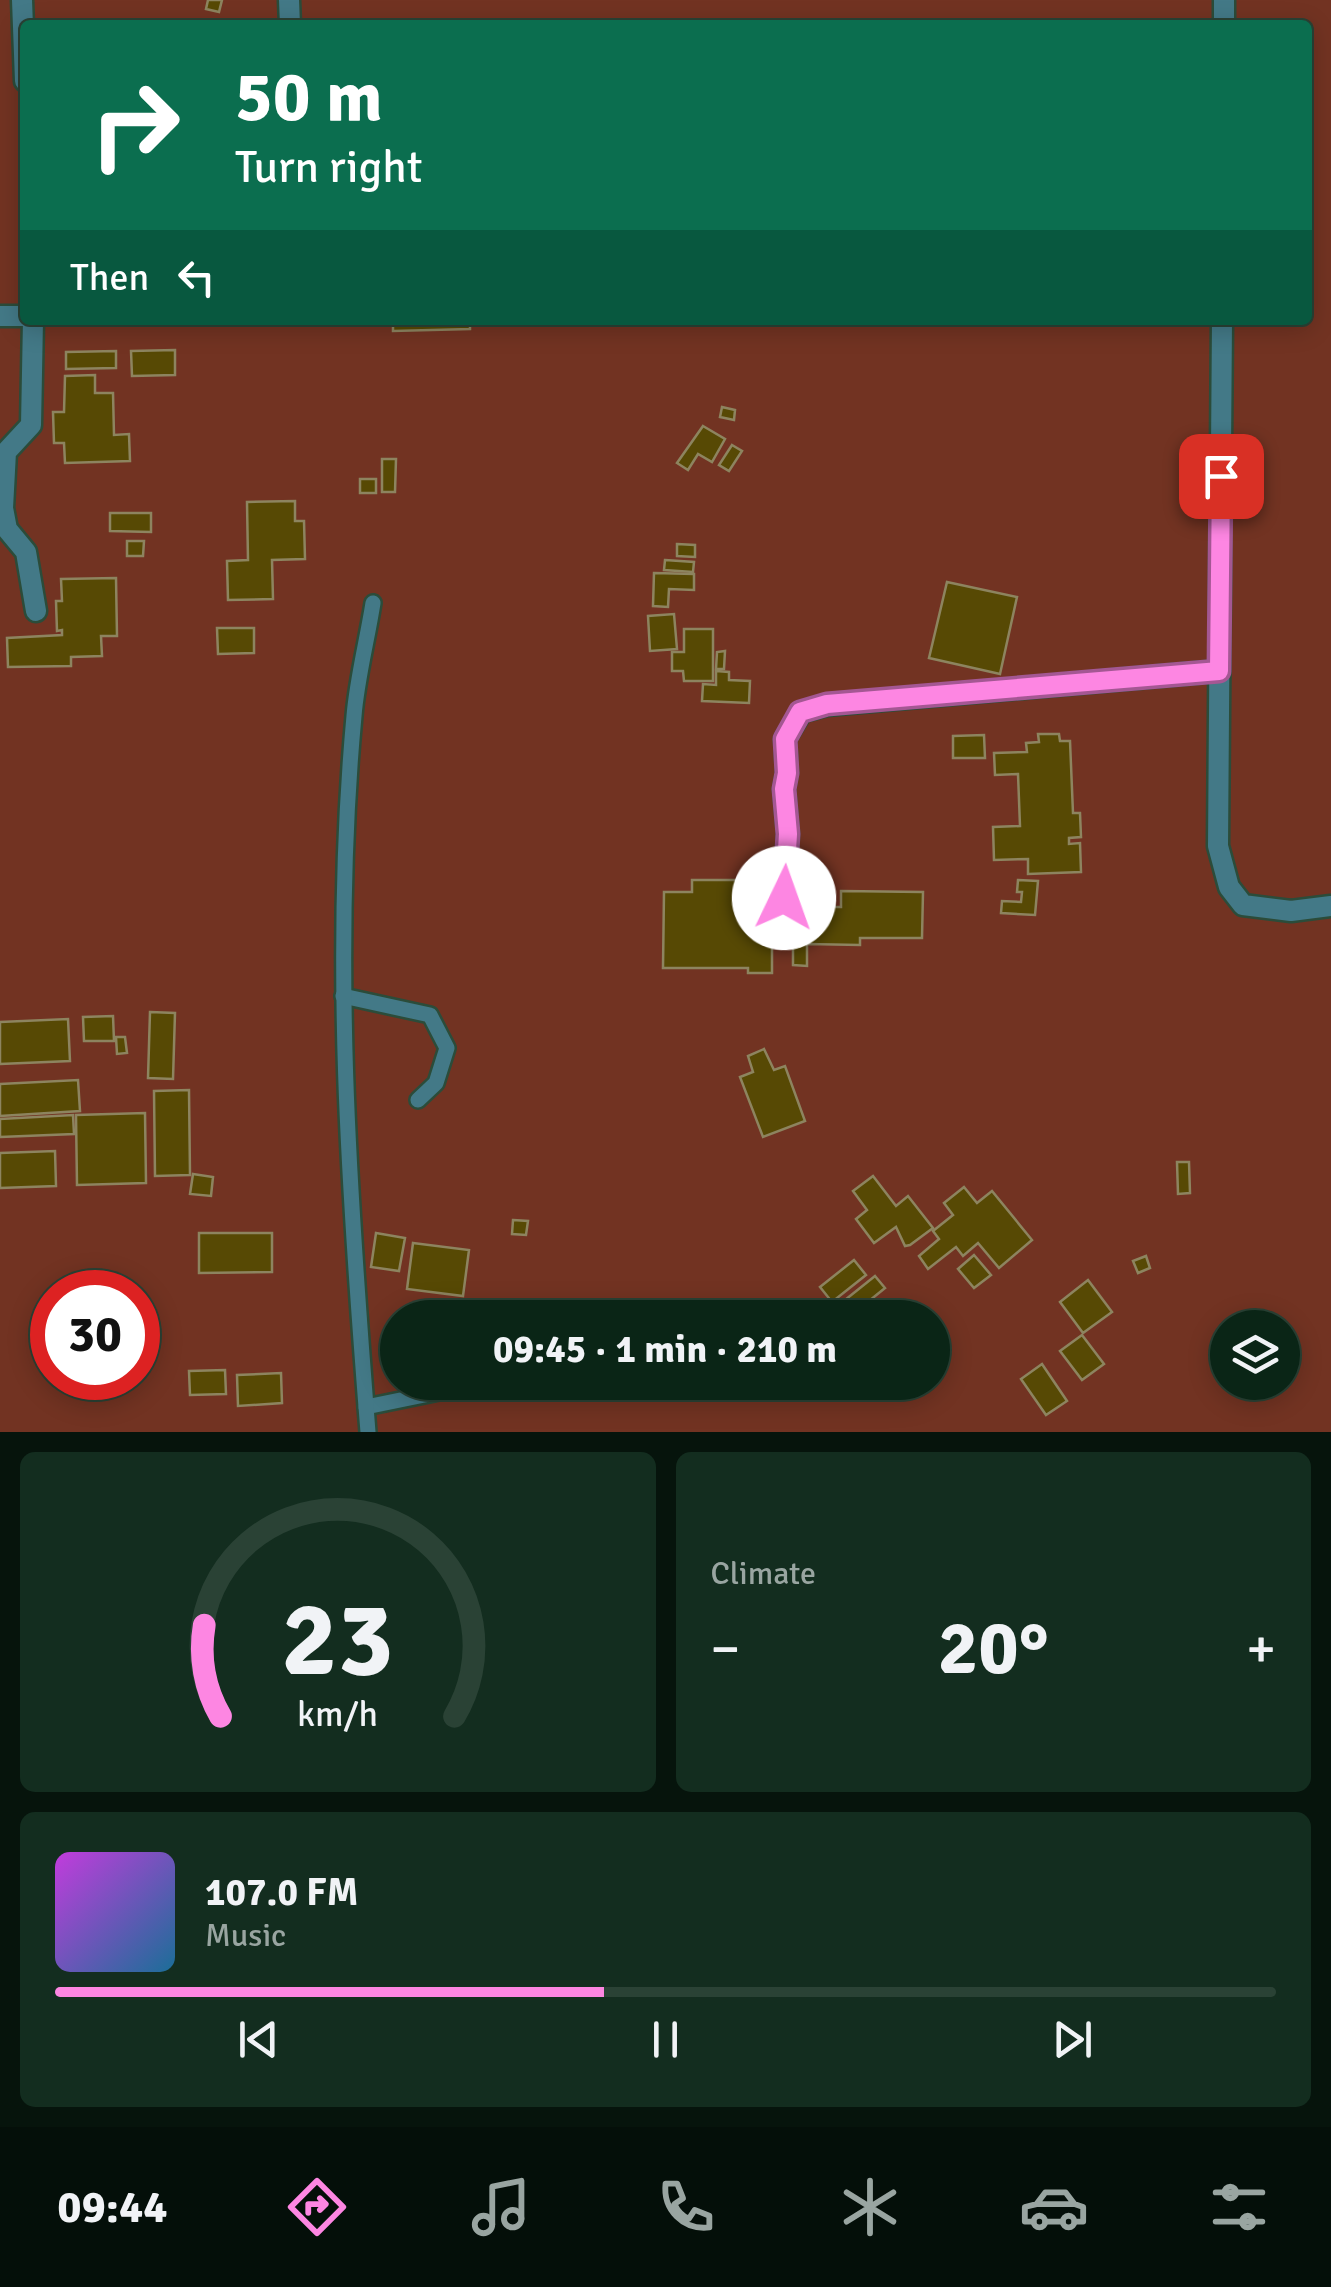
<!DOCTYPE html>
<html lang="en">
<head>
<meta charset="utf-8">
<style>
	body { margin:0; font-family:Signika,sans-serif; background:#132d1f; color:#f1f3f6; height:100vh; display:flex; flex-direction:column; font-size:38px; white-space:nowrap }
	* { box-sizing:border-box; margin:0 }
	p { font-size:32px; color:#99a5a1 }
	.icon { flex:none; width:55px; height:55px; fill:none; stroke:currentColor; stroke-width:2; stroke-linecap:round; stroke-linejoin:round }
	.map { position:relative; height:1432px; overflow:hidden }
	.panel { display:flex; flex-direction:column; gap:20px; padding:20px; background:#06140c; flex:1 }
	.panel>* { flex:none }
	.guide { position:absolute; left:20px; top:20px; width:1292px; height:305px; border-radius:10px; box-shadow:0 5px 25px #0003,0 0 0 2px #2a4235; background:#0b6e4f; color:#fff; overflow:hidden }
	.buttons { position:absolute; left:1210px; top:1310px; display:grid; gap:20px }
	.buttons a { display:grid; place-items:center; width:90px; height:90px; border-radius:50%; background:#0a2516; box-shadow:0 5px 25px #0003,0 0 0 2px #2a4235; font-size:50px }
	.speed { position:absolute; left:30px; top:1270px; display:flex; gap:20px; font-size:50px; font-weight:700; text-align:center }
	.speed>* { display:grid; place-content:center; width:130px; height:130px; border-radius:50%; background:#0a2516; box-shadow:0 5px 25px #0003,0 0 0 2px #2a4235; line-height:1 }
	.speed .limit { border:15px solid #d22; background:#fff; color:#111 }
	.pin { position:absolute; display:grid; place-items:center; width:85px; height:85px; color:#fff; margin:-42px; border-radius:20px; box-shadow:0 5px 15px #0006 }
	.me { position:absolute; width:110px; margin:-55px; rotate:3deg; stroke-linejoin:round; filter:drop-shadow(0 0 8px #0008) }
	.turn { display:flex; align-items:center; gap:35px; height:210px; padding:0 50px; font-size:45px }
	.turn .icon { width:130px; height:130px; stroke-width:2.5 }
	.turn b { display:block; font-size:70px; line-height:85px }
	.then { display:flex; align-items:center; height:95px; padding:0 50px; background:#0003; gap:20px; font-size:38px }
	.big { font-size:75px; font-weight:700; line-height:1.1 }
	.panel .card { flex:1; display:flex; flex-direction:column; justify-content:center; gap:15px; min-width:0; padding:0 35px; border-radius:15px; background:#132d1f }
	.panel .dial { align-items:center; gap:0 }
	.dial svg { height:260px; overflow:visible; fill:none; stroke:#2a4235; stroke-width:7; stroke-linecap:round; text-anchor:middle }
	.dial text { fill:#f1f3f6; stroke:none }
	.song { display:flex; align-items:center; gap:30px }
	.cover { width:120px; height:120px; border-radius:15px; background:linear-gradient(135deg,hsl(290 70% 55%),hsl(200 70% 35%)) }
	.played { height:10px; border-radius:5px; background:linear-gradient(90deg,#fd86e2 45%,#2a4235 45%) }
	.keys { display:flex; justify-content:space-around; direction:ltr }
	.heat { display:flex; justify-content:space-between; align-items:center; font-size:55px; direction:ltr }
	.panel .tiles { flex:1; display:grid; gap:20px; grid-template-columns:1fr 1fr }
	.card:last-child { grid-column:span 2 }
	.trip { position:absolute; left:380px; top:1300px; width:570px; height:100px; border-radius:50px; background:#0a2516; box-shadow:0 5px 25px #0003,0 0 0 2px #2a4235; font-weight:700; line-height:100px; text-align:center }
	.tab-bar { display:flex; height:160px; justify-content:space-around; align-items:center; background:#040f09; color:#99a5a1 }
	.tab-bar .icon { width:70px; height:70px }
	.tab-bar .active { color:#fd86e2 }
	.tab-bar b { font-size:45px; color:#f1f3f6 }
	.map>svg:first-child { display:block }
	.green { fill:#723322; fill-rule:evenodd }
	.building { fill:#574904; stroke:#8d845f; stroke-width:2.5 }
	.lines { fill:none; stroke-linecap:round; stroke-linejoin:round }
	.service-casing { stroke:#2b4c3a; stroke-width:20 }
	.minor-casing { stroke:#2b4c3a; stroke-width:25 }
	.service { stroke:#437987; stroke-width:15 }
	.minor { stroke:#437987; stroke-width:20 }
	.route-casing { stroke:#a45793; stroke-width:25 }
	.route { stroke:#fd86e2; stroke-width:18 }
</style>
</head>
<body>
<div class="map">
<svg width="1331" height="1432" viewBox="0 0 1331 1432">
	<rect width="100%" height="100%" fill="#0e311e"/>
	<!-- green -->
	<path class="green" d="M0 0H1331V1432H0ZM25 25H1308V320H25ZM52 1292H138V1378H52ZM398 1318H932V1382H398ZM1228 1328H1282V1382H1228Z"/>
	<!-- building -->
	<g class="building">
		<path d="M208 0H222L219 12 206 9Z"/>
		<path d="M393 320H470V329L393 331Z"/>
		<path d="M175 350V375L132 376 131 351Z"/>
		<path d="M116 351V368L66 369V352Z"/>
		<path d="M95 375V393H113L114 435 129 434 130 461 65 463 64 443H54L53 412H64L65 376Z"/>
		<path d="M722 407 735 410 734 420 720 417Z"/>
		<path d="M703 426 725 439 712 462 698 454 688 470 677 463Z"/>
		<path d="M732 445 742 451 729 471 719 465Z"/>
		<path d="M382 459H396L395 492H382Z"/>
		<rect x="360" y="479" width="16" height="14"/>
		<path d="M295 501V521H304L305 559 272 560 273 599 228 600 227 561 248 560 247 502Z"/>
		<path d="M110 513H151V532L110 531Z"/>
		<path d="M127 541H144L143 556H127Z"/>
		<path d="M677 544 695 545V557L677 556Z"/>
		<path d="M665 560 694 562 693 572 664 570Z"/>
		<path d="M654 573 694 574V590L669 589 668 607 653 606Z"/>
		<path d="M116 578 117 636H101L102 656 71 657V666L8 667 7 638 62 635V630L57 631 56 601H62L61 579Z"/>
		<path d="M947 582 1017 597 1000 674 929 658Z"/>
		<path d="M674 614 677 649 650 651 648 616Z"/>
		<path d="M217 628H254V653L218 654Z"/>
		<path d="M684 629H713V681H684L683 671H672V652H684Z"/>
		<path d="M725 651 724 669H716L717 652Z"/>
		<path d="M716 671 729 672V680L750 681 749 703 702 701 703 684 716 685Z"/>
		<path d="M1038 734H1059L1060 741H1070L1073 813H1080L1081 837 1069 838V844L1080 843 1081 872 1028 874V859L994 860 993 827 1020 826 1018 774 995 775 994 753 1027 752 1026 743 1039 742Z"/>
		<path d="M984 735 985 758H953V736Z"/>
		<path d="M692 880H765L764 934H772V973H748V968H663L664 892H692Z"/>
		<path d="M1018 880 1038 881 1035 915 1001 913 1002 901 1021 902 1022 892H1017Z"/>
		<path d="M841 891 923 892 922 938H860V945L807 944V966L793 965V907H841Z"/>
		<path d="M150 1012 175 1013 173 1079 148 1078Z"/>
		<path d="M113 1016 114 1041H84L83 1017Z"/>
		<path d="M68 1019 70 1061 0 1064V1022Z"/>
		<path d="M116 1037H125L127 1053 117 1054Z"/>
		<path d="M764 1049 774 1070 785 1066 805 1121 763 1137 740 1077 753 1072 748 1056Z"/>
		<path d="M78 1080 80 1111 0 1116V1084Z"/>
		<path d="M189 1090 190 1175 155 1176 154 1091Z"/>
		<path d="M145 1113 146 1183 77 1185 76 1115Z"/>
		<path d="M73 1115 74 1134 0 1137V1119Z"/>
		<path d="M55 1151 56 1186 0 1188V1153Z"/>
		<path d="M1177 1162H1189L1190 1193 1178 1194Z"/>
		<path d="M193 1174 213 1177 211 1196 190 1194Z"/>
		<path d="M873 1176 896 1206 908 1196 933 1228 910 1245 905 1246 896 1227 874 1243 856 1219 867 1210 853 1191Z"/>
		<path d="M964 1187 977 1203 992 1191 1032 1240 999 1268 978 1243 963 1256 956 1247 928 1269 919 1256 939 1239 933 1231 953 1215 944 1203Z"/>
		<path d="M513 1220 528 1221 526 1235 512 1234Z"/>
		<path d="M199 1233H272V1272L199 1273Z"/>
		<path d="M376 1233 405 1238 399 1271 371 1267Z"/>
		<path d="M413 1243 469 1250 463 1296 407 1289Z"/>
		<path d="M974 1255 991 1275 974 1288 958 1269Z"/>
		<path d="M1146 1256 1150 1268 1138 1273 1133 1261Z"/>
		<path d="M854 1260 866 1275 832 1302 820 1287Z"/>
		<path d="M875 1276 885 1288 848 1318H843L835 1308Z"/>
		<path d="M1088 1280 1112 1312 1083 1333 1060 1302Z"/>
		<path d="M1082 1335 1104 1364 1082 1380 1060 1351Z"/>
		<path d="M1042 1364 1067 1401 1046 1415 1021 1379Z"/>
		<path d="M225 1370 226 1394 190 1395 189 1371Z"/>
		<path d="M281 1373 282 1403 238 1406 237 1375Z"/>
	</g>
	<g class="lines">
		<defs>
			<g id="service">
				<path d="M343 996 430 1015 447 1048 436 1083 418 1100"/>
				<path d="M366 1407 488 1382"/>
				<path d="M368 1432C349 1194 332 954 354 716 357 679 367 641 373 603"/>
			</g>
			<g id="minor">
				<path d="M22 0 25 81"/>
				<path d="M289 0 290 25"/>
				<path d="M1224 25V0"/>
				<path d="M0 316H25"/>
				<path d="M33 320 31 425 6 452 3 508 7 529 26 552 36 611"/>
				<path d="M1222 320 1218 846 1229 887 1243 905 1291 911 1331 906"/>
				<path d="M784 897 788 834 784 789 787 773 785 739 801 712 827 705 1219 671"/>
			</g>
		</defs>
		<!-- service casing -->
		<use href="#service" class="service-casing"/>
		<!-- minor casing -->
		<use href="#minor" class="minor-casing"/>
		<!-- service -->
		<use href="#service" class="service"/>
		<!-- minor -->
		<use href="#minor" class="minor"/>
	</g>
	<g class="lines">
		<defs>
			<path id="route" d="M784 898 788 834 784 789 787 773 785 739 800 712 827 704 1219 671 1221 476"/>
		</defs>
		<!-- route casing -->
		<use href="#route" class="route-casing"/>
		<!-- route -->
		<use href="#route" class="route"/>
	</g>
</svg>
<div class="buttons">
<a><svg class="icon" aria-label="layers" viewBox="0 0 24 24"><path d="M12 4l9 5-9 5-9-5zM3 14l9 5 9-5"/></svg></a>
</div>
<div class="speed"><div class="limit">30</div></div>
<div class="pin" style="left:1221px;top:476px;background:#d93025"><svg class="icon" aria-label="arrive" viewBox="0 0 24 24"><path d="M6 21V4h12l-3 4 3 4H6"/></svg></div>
<svg class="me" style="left:784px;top:898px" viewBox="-20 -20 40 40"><circle r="19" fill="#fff"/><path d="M0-13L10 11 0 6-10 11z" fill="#fd86e2"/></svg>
<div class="trip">09:45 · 1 min · 210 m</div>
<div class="guide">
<div class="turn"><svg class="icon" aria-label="right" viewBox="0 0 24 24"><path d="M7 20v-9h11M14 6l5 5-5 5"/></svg><div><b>50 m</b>Turn right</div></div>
<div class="then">Then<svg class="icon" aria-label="left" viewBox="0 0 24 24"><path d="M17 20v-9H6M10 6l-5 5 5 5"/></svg></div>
</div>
</div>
<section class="panel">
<div class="tiles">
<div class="card dial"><svg viewBox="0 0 100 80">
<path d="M14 69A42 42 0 1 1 86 69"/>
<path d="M14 69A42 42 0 0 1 9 41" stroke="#fd86e2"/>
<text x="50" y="56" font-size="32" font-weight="700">23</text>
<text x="50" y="72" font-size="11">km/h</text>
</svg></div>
<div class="card"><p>Climate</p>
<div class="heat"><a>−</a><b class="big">20°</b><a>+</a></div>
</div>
<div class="card">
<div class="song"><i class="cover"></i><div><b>107.0 FM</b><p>Music</p></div></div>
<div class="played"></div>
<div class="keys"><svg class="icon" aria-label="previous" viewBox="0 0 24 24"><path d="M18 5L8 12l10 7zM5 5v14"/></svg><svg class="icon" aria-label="pause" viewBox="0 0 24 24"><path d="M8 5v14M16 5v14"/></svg><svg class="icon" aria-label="next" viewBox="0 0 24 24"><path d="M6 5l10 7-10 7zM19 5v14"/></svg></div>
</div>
</div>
</section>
<nav class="tab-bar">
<b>09:44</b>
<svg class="icon active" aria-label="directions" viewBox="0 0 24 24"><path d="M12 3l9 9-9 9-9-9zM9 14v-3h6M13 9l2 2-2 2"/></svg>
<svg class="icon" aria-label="music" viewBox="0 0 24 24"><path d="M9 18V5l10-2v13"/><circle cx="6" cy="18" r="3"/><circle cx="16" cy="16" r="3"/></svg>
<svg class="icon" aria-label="phone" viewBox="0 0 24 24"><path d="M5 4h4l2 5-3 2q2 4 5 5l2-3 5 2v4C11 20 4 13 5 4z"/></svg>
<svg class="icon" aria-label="climate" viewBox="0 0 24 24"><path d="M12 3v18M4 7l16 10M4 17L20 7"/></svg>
<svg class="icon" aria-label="car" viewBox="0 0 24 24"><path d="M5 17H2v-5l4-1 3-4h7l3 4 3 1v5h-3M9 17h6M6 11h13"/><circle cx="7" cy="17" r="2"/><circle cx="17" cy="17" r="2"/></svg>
<svg class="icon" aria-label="filters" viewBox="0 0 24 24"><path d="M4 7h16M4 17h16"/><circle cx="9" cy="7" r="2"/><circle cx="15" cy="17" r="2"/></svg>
</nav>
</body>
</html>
